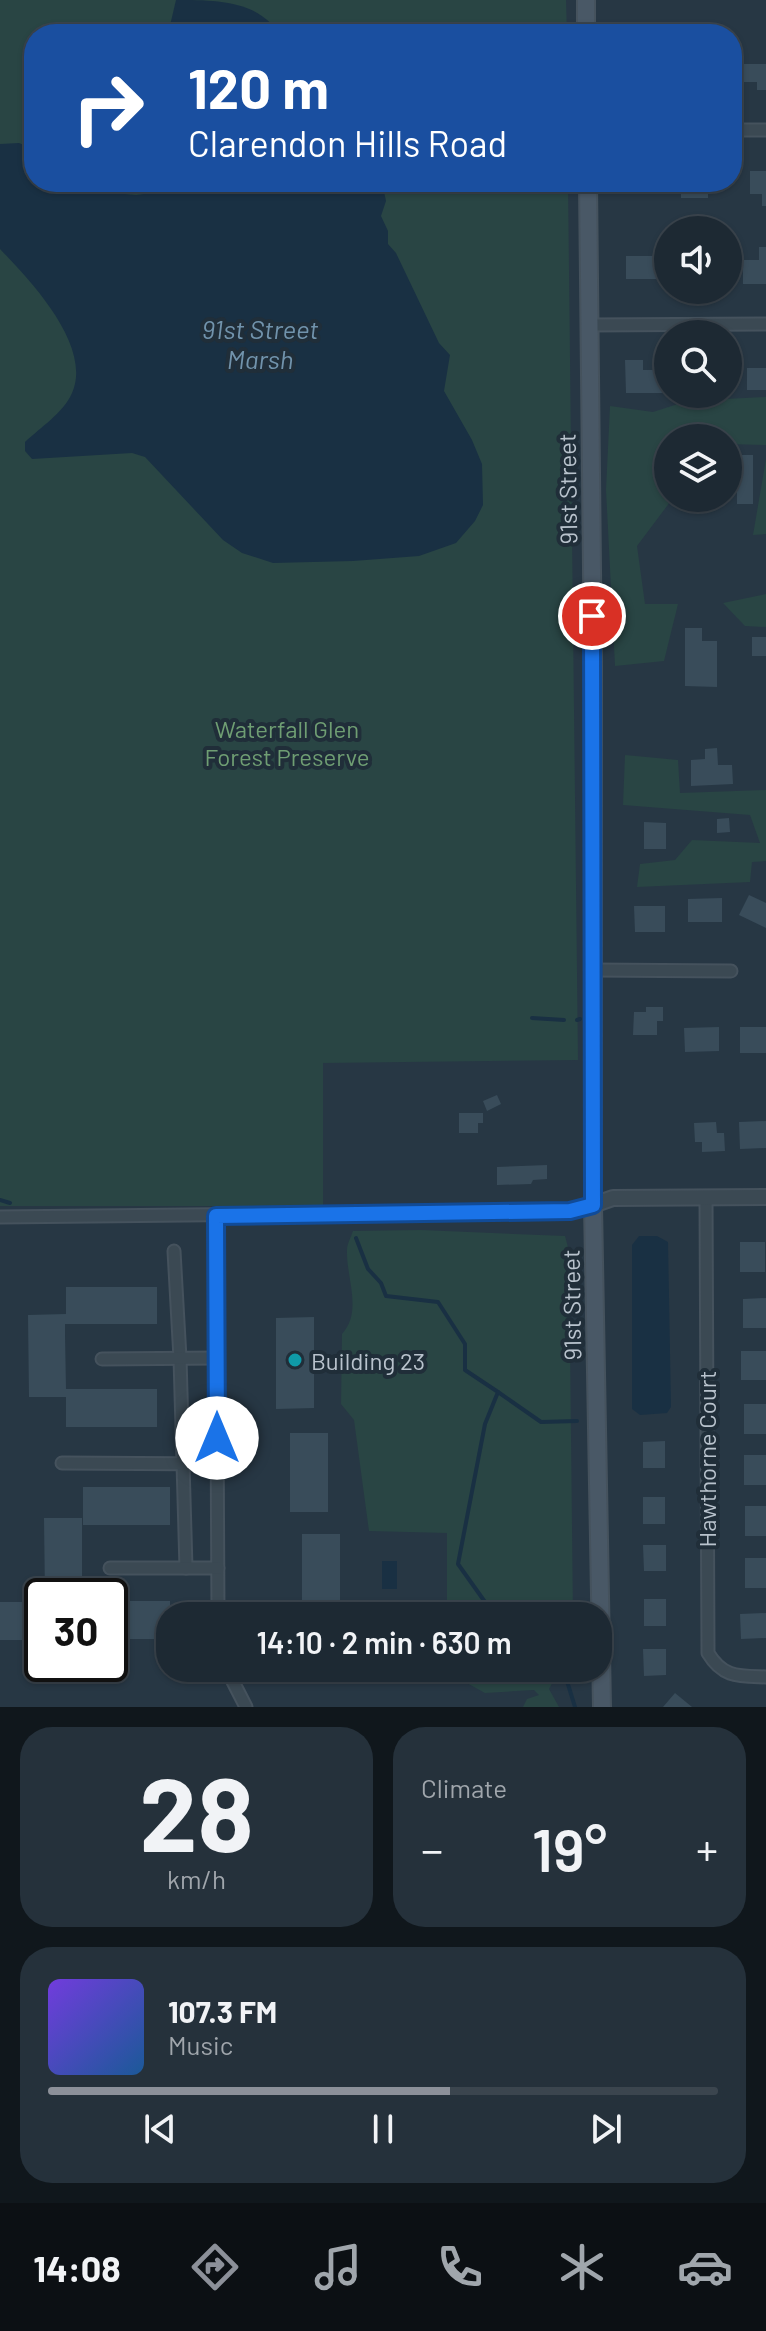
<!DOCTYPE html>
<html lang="en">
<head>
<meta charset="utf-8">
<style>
	body { margin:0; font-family:Barlow,sans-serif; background:#25313b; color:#f1f3f6; height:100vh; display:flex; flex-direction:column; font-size:30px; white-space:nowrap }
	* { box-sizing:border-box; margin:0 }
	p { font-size:26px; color:#a0a6ac }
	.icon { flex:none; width:44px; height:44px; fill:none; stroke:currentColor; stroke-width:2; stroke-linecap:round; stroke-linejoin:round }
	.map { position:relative; height:1707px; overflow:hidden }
	.side { display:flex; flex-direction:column; gap:20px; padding:20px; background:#10171c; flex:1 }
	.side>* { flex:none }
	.guide { position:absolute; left:24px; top:24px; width:718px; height:168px; border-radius:32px; box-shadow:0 2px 6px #0004,0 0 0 2px #3b454e; background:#1a4fa0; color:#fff; overflow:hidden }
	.fabs { position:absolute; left:654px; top:216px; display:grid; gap:16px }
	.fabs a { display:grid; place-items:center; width:88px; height:88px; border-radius:50%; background:#1d2933; box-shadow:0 2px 6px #0004,0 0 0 2px #3b454e; font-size:40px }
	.speed { position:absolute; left:24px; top:1578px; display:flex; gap:16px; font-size:40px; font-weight:700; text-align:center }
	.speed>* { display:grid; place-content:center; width:104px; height:104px; border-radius:50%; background:#1d2933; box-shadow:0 2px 6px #0004,0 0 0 2px #3b454e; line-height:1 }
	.speed .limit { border:4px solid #111; border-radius:12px; background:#fff; color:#111 }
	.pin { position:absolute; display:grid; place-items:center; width:68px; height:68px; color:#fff; margin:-34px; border:4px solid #fff; border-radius:50%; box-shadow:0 2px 8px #0007 }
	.me { position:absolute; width:88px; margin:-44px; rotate:0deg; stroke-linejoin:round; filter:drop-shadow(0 0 6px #0008) }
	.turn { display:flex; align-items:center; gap:28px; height:168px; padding:0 32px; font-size:36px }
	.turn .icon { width:104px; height:104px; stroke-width:2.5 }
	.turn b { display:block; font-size:56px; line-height:68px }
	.big { font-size:60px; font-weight:600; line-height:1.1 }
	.side .tile { flex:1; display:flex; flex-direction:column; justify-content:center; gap:12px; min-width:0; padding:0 28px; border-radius:32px; background:#25313b }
	.side .dial { align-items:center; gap:0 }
	.dial b { font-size:104px; line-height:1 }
	.song { display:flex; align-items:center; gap:24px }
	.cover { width:96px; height:96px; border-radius:12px; background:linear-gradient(135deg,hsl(260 70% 55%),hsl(210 70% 35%)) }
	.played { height:8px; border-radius:4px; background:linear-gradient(90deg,#8c9099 60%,#3b454e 60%) }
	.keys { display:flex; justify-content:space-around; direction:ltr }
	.heat { display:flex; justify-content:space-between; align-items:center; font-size:44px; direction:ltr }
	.side .tiles { flex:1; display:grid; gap:20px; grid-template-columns:1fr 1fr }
	.tile:last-child { grid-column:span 2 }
	.trip { position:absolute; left:156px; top:1602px; width:456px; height:80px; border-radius:32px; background:#1d2933; box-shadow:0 2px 6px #0004,0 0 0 2px #3b454e; font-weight:600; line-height:80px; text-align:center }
	.tabs { display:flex; height:128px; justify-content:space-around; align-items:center; background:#0c1014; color:#a0a6ac }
	.tabs .icon { width:56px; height:56px }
	.tabs .on { color:#8c9099 }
	.tabs b { font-size:36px; color:#f1f3f6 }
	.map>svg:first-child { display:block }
	.green { fill:#294544 }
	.water { fill:#193043 }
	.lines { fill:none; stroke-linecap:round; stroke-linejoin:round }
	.stream { stroke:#193043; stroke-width:4 }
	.building { fill:#394c5a }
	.minor-casing { stroke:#45525d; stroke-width:15 }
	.tertiary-casing { stroke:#45525d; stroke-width:18 }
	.secondary-casing { stroke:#45525d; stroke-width:20 }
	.minor { stroke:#3b4953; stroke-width:11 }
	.tertiary { stroke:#3b4953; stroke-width:14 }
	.secondary { stroke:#495866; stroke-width:16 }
	.route-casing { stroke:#114b97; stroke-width:20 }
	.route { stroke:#1a73e8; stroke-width:14 }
	.culture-dot { fill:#0f9aa8; stroke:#202e39; stroke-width:3 }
	.labels { text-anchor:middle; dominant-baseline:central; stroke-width:8; stroke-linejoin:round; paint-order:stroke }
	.street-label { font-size:24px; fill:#b9c3cd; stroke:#202e39 }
	.park-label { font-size:24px; fill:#6f9e73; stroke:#202e39 }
	.poi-label { font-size:24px; fill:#b9c3cd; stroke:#202e39; text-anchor:start }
	.water-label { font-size:26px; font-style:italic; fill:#7193ac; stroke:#202e39 }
</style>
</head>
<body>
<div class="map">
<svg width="766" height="1707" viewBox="0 0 766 1707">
	<rect width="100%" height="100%" fill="#273744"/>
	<!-- green -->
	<g class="green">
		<path d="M0 0H566L567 34H34V182H568L578 1060 323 1063V1206H0Z"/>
		<path d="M766 397V445L728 444V438H668L670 502 637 546 645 604H678L664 661 615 666 606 490 610 406 653 412 687 401Z"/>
		<path d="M766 459V534L753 535Z"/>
		<path d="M766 594V627L745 626 723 603Z"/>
		<path d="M625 755 678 760 680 793 766 790V861L752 862 750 882 637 887 640 864 675 860 692 840 760 843 750 815 623 805Z"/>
		<path d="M421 1230 565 1236 569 1251 573 1616H447V1533L369 1531 354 1420 341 1404 342 1334C363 1311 346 1278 347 1250 347 1244 351 1237 353 1231Z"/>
		<path d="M447 1668H573L566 1684 555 1678 549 1689 559 1707H523L527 1699 539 1695 534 1690 485 1693 447 1672Z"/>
	</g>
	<!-- water -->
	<g class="water">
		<path d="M176 0C215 0 258 0 279 34H168Z"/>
		<path d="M19 143 34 149V182H77L90 191 136 195 176 190 200 182H382L386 201 381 216 388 231V244L396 253 439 343 450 355 444 391 472 440 482 464 483 505 475 521 456 543 419 556 353 561 273 563 242 553 223 540 145 457 132 453 32 459 25 451V442C40 428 64 412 72 393 93 346 30 280 0 249V144Z"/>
		<path d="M639 1236H657L668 1242 671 1407 667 1413 640 1415 632 1409V1245Z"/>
		<rect x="382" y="1561" width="15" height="28"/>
	</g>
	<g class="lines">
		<!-- stream -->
		<g class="stream">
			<path d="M532 1018 564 1020"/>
			<path d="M577 1020 580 1019"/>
			<path d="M0 1200 10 1203"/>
			<path d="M356 1238 368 1269 381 1283 386 1296 438 1302 465 1344V1370L498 1392 485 1424 458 1564 495 1616"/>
			<path d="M498 1392 541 1422 577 1421"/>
			<path d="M563 1668 575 1707"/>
		</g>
	</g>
	<!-- building -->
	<g class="building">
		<path d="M741 64H766V90H757V82H741Z"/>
		<path d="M750 171H766V206H762V194H750Z"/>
		<path d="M632 182H664V192H641V185H632Z"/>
		<rect x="681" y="182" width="27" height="16"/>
		<path d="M759 247H766V284H743V260H759Z"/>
		<rect x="626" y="256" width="31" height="23"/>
		<path d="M625 360H643V370H662V364H668V393H626Z"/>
		<rect x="747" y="368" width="19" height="22"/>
		<rect x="737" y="455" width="16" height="49"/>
		<path d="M685 628H702V641H717V687L685 686Z"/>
		<rect x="752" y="637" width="14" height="19"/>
		<path d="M717 748 718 765H732L733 784 691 786V760L705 759V749Z"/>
		<path d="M729 818 730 832 717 833V819Z"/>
		<path d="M644 822 666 823V849H644Z"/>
		<path d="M749 895 766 903V928L739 915Z"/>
		<path d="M722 898V922H688V899Z"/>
		<path d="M634 906H665V932H635Z"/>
		<path d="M646 1007H663V1021H657V1035H633L634 1012H646Z"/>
		<path d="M719 1027V1051L685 1052 684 1028Z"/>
		<rect x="740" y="1027" width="26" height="26"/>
		<path d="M497 1095 501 1104 487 1111 483 1101Z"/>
		<path d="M459 1113H483V1123H478V1133H459Z"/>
		<path d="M766 1121V1148L740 1149 739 1122Z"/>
		<path d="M716 1122 717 1133H724L725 1151 702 1152V1142H695L694 1123Z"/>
		<path d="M547 1165V1179L533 1180 531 1184 497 1185V1167Z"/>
		<rect x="740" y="1242" width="25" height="30"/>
		<path d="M66 1287H157V1324H65V1335L66 1389H157V1427H66V1397H29L28 1315 66 1314Z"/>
		<path d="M766 1298V1328H743V1299Z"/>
		<path d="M314 1317V1408L276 1409V1318Z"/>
		<rect x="741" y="1351" width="25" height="29"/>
		<rect x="744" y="1404" width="22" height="30"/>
		<rect x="290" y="1433" width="38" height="79"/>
		<path d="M665 1441V1468H643V1442Z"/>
		<rect x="744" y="1455" width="22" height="30"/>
		<rect x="83" y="1487" width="87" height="38"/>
		<rect x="643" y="1497" width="22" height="27"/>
		<rect x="745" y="1506" width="21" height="30"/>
		<path d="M44 1518H82V1596H45Z"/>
		<rect x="302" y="1534" width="38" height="82"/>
		<path d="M643 1545H666V1571H644Z"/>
		<rect x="745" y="1558" width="21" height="30"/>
		<rect x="644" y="1599" width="22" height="27"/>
		<path d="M423 1600H442V1616H391L390 1606H423Z"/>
		<rect x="110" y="1601" width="60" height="38"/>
		<rect x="0" y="1602" width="42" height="38"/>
		<path d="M766 1613V1638L741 1639 740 1614Z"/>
		<path d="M643 1649H666V1675L644 1676Z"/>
		<path d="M675 1693 692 1707H663Z"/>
	</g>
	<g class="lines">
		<defs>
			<g id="minor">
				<path d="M732 130H766"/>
				<path d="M589 325 766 324"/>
				<path d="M593 970 731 971"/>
				<path d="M706 1197 708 1653C723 1678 739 1676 766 1677"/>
				<path d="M216 1216 218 1616"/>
				<path d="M0 1217 570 1211 593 1205"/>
				<path d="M174 1251 180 1358 186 1568"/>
				<path d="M102 1359 217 1358"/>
				<path d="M62 1463 217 1464"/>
				<path d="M110 1568H218"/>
				<path d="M226 1668 246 1707"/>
			</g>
			<path id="tertiary" d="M593 1205 613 1198 766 1197"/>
			<g id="secondary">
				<path d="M586 0V34"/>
				<path d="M588 182 593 666V1205L602 1707"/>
			</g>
		</defs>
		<!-- minor casing -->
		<use href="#minor" class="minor-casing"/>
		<!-- tertiary casing -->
		<use href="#tertiary" class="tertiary-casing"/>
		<!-- secondary casing -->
		<use href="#secondary" class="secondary-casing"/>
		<!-- minor -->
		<use href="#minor" class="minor"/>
		<!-- tertiary -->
		<use href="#tertiary" class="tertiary"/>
		<!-- secondary -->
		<use href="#secondary" class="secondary"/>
	</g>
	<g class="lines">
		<defs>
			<path id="route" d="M217 1438 216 1216 570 1211 593 1205 592 616"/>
		</defs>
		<!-- route casing -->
		<use href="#route" class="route-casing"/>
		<!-- route -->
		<use href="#route" class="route"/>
	</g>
	<!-- markers -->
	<circle class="culture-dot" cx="295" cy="1360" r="8"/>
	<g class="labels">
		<!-- street labels -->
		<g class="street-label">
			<text transform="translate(567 489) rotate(-91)">91st Street</text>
			<text transform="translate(571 1305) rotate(-91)">91st Street</text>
			<text transform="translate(706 1459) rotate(-90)">Hawthorne Court</text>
		</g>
		<!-- park labels -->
		<g class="park-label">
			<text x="287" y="728">Waterfall Glen<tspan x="287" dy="28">Forest Preserve</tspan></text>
		</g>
		<!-- poi labels -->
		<g class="poi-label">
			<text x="311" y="1360">Building 23</text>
		</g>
		<!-- water labels -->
		<g class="water-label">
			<text x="260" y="328">91st Street<tspan x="260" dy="30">Marsh</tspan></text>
		</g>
	</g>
</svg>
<div class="fabs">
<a><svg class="icon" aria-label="sound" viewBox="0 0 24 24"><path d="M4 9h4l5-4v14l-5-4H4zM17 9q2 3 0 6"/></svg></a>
<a><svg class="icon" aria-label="search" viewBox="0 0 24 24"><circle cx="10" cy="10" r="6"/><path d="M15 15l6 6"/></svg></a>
<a><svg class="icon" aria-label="layers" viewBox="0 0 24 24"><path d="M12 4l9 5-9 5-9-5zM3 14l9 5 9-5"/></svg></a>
</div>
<div class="speed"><div class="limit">30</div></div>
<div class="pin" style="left:592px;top:616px;background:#d93025"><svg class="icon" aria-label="arrive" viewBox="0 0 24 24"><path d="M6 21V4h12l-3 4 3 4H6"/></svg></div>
<svg class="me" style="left:217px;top:1438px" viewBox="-20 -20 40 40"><circle r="19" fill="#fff"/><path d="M0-13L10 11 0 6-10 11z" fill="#1a73e8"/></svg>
<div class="trip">14:10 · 2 min · 630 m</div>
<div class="guide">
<div class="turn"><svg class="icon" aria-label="right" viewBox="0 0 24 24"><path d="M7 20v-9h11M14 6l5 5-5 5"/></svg><div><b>120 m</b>Clarendon Hills Road</div></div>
</div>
</div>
<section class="side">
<div class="tiles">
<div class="tile dial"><b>28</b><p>km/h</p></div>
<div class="tile"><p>Climate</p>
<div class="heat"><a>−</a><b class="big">19°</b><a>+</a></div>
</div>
<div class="tile">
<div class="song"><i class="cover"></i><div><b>107.3 FM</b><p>Music</p></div></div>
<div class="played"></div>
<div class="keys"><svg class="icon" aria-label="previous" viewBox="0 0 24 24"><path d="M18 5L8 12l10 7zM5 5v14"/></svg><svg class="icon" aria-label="pause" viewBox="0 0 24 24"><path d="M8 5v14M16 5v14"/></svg><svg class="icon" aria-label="next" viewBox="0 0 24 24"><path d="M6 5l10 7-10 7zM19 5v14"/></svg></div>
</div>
</div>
</section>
<nav class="tabs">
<b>14:08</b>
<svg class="icon on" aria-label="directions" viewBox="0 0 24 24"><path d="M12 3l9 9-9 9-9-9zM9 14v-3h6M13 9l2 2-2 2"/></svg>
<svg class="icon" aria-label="music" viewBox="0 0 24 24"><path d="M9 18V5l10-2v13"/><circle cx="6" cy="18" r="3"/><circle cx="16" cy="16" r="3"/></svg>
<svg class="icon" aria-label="phone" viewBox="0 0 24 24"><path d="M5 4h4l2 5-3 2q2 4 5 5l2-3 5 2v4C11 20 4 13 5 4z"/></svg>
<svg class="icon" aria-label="climate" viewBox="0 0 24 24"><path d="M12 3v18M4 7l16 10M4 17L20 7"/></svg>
<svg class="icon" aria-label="car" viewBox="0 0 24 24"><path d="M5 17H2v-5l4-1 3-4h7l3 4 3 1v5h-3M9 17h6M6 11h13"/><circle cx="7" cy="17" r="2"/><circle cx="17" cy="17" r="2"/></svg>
</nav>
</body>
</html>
